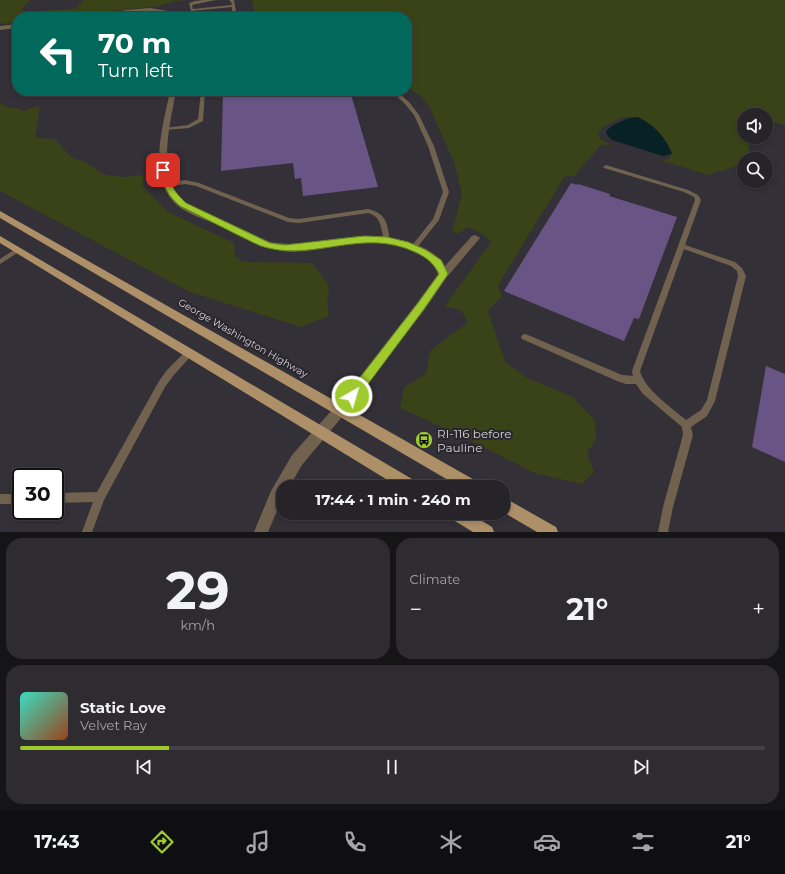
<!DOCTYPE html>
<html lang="en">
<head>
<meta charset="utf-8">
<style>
	body { margin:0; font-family:Montserrat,sans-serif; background:#2e2c31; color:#f1f3f6; height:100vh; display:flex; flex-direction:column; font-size:15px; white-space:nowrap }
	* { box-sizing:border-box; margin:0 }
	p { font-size:13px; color:#a4a4a8 }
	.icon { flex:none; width:22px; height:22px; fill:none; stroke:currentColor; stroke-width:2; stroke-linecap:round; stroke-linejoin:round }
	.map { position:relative; height:532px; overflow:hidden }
	.details { display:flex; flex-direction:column; gap:6px; padding:6px; background:#151417; flex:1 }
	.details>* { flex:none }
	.hud { position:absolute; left:12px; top:12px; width:400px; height:84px; border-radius:16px; box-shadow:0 2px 6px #0003,0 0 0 1px #424146; background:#00695c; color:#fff; overflow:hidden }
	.tools { position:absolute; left:737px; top:108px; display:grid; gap:8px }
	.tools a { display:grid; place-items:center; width:36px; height:36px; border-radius:50%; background:#262429; box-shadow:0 2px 6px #0003,0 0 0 1px #424146; font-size:20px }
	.speed { position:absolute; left:12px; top:468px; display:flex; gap:8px; font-size:20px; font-weight:700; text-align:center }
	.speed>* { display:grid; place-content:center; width:52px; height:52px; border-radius:50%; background:#262429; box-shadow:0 2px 6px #0003,0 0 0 1px #424146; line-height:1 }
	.speed .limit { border:2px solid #111; border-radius:6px; background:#fff; color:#111 }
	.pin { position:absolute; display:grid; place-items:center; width:34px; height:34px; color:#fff; margin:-17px; border-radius:8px; box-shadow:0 2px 6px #0006 }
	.me { position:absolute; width:44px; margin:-22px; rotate:38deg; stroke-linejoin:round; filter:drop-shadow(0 0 3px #0008) }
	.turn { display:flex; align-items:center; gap:14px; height:84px; padding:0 20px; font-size:18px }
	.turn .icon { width:52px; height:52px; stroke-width:2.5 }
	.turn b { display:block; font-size:28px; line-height:34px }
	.big { font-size:30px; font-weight:700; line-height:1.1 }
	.details .card { flex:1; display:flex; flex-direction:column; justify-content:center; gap:6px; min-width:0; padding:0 14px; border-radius:16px; background:#2e2c31 }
	.details .dial { align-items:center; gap:0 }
	.dial b { font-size:52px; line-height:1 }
	.song { display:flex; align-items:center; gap:12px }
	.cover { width:48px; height:48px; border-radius:6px; background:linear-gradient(135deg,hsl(170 70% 55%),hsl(20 70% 35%)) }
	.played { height:4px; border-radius:2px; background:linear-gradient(90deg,#9eca2e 20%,#424146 20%) }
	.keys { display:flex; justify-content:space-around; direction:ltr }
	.heat { display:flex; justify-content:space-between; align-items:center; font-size:22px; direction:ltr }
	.details .tiles { flex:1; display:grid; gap:6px; grid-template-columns:1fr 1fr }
	.card:last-child { grid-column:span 2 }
	.trip { position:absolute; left:276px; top:480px; width:234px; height:40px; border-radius:16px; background:#262429; box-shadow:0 2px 6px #0003,0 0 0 1px #424146; font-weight:700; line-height:40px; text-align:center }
	.menu { display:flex; height:64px; justify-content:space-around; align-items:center; background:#0f0e10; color:#a4a4a8 }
	.menu .icon { width:28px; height:28px }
	.menu .on { color:#9eca2e }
	.menu b { font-size:18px; color:#f1f3f6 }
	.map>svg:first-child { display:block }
	.green { fill:#3a4318 }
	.water { fill:#082124 }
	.building { fill:#685585 }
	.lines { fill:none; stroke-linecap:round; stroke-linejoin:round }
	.service { fill:#70624e; fill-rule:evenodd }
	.minor { fill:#70624e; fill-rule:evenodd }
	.primary { fill:#ad9067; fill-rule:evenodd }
	.route { fill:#9eca2e; stroke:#67831e }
	.labels { text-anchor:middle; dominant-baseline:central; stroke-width:4; stroke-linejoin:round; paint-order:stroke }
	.street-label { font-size:10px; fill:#d4d2d7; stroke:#29262d }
	.near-poi-label { font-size:12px; fill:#d4d2d7; stroke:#29262d; text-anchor:start }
</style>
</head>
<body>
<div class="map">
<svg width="785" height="532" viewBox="0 0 785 532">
	<rect width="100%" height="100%" fill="#333037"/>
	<!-- green -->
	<g class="green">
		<path d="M0 0H30L22 9 24 12 69 9 76 8 84 0H190L175 1 159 6 56 17H17V22L0 24Z"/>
		<path d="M252 0H785V125L766 120V115H744V137H751L747 159H744V164L708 175 660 160 669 159 672 152C658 135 641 107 616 120 609 124 603 126 598 133L600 139 611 145H601L574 176H566L563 179 498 285 502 296 488 311 505 362 527 378 573 397 595 421 596 440 587 452 594 472 582 484 534 473 466 438 400 408 404 387 426 374 430 351 468 322 461 310 445 306 491 242 483 234 469 227 457 234 452 231 462 194 454 162 429 106 422 97 407 87V17H306L297 12 255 17Z"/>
		<path d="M0 102 7 108 14 107 24 111 34 107H40L35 136 39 138 55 139 71 157 87 163 105 175 125 177 139 175 143 176V187L168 212 234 243 235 256 243 262 312 263 327 283 329 292 327 303 329 316 301 327 190 292 0 191Z"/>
	</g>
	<!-- water -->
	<path class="water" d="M638 117C654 125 666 137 672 154L663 156 612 140 608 136 606 131C615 123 626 118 638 117Z"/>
	<!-- building -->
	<g class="building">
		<path d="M223 91H350L378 187 303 196 301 178 295 179 293 163 221 171Z"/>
		<path d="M571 183 577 185 578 184 610 194 609 196 677 217 639 319 634 318 624 341 504 291Z"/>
		<path d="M766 366 785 374V462L752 447Z"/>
	</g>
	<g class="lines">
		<!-- service -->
		<g class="service">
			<path d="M203 0H216L192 5 193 9 232 5 231 2 229 0H234L236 11C230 17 217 17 209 17L231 12 232 11V7L191 11 189 3 195 1Z"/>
			<path d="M201 91H205L203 121 189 128 165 130V128L188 125 198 119Z"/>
			<path d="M391 91H396L409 102 419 115 434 146 449 192 439 220 415 250H413L410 248 433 219 443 192 428 146 414 115 405 104Z"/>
			<path d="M606 165 688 190 698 195 701 200 685 245 735 262 742 268 746 276 715 401 707 416 691 427 693 435 673 507 668 532H658L663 507 683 435 682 427 643 394 636 384H626L617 381 522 339 521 337 522 335 525 334 528 335 622 375 633 376 632 371 695 200 694 197 684 192 604 168 603 167ZM684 249 731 266 737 271 738 276 707 400 701 410 686 420C671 407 645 390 640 371Z"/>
			<path d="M185 180 199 183 289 218 299 219 368 209C387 214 387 223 390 240L387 242H385C380 230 383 217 368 213L299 223 288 222 196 186 185 184 167 187 164 185 167 183Z"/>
			<path d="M17 248H19L22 250 0 264V259Z"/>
			<path d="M189 350 192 351 193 353 192 355 173 376 165 387 104 500 92 532H82L93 502 55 503V493L97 492 159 381 167 370 186 351Z"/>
			<rect x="0" y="494" width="21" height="10"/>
		</g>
		<!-- minor -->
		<g class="minor">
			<path d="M150 8 174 12 184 17 150 12 105 17H90L126 10Z"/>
			<path d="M17 24V28L0 30V26Z"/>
			<path d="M170 91H176C171 119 158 170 177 195 179 198 183 200 186 203L270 242C305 248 331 237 365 236 385 235 405 240 424 248 432 252 441 258 445 266L472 236 475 235 480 238 447 277 425 309 356 400 302 465 289 487H283V497L268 532H254L271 491 292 455 348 392 417 303 438 274C433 262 425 257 414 252 383 237 352 244 320 249 308 251 295 253 283 251 259 248 238 235 216 224 204 219 188 214 178 206 146 179 163 126 170 91Z"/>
		</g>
		<!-- primary -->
		<g class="primary">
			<path d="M0 211 478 482 480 487H460L0 218Z"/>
			<path d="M0 236 417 482 419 487H399L0 243Z"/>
			<path d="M503 497 556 527 558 532H537L503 512Z"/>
			<path d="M448 513H469L492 527 494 532H473L450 518Z"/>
		</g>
	</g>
	<!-- route -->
	<path class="route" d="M163 168 167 170C171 186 174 192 186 203L270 243 285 245 364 236 387 237 408 242 426 250 441 260 448 274 424 309 356 400 352 401 348 400 346 396 348 393 418 303 439 274C434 263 426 257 415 252 363 228 317 260 268 248 258 246 249 240 240 236 220 226 200 216 180 206 168 196 163 186 160 170Z"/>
	<!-- icons -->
	<defs>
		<symbol id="bus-disc" viewBox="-11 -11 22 22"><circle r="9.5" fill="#9eca2e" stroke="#29262d"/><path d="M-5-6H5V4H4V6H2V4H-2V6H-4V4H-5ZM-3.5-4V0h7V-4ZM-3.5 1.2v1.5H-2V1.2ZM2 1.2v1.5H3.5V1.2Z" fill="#111"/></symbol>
	</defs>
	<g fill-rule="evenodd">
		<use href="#bus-disc" x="414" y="430" width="20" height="20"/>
	</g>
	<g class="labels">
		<!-- street labels -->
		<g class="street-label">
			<text transform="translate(243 338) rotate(30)">George Washington Highway</text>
		</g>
		<!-- near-poi labels -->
		<g class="near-poi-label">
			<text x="437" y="433">RI-116 before<tspan x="437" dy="14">Pauline</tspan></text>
		</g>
	</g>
</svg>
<div class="tools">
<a><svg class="icon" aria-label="sound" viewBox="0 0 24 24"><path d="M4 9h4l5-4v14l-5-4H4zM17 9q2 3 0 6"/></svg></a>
<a><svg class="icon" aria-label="search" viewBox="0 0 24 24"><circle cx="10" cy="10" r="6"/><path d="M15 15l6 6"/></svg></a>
</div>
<div class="speed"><div class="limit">30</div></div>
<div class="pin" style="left:163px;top:170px;background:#d93025"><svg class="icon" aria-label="arrive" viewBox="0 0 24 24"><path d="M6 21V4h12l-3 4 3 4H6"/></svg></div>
<svg class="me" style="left:352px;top:396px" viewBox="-20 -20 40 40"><circle r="17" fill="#9eca2e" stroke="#fff" stroke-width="3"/><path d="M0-11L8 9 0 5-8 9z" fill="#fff"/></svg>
<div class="trip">17:44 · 1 min · 240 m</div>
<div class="hud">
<div class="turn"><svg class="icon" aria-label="left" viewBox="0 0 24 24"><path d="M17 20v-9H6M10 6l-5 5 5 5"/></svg><div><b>70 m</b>Turn left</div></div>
</div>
</div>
<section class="details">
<div class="tiles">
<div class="card dial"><b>29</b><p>km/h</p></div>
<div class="card"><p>Climate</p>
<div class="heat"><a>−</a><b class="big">21°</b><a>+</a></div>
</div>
<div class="card">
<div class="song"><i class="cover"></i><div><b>Static Love</b><p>Velvet Ray</p></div></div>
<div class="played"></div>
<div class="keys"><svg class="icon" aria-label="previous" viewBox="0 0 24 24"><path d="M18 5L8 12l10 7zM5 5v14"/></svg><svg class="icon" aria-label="pause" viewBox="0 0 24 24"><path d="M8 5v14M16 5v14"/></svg><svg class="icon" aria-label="next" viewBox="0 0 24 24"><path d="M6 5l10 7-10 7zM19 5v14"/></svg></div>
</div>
</div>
</section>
<nav class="menu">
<b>17:43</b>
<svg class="icon on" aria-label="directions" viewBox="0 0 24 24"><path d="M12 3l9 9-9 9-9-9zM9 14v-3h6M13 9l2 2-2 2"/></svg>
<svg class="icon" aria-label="music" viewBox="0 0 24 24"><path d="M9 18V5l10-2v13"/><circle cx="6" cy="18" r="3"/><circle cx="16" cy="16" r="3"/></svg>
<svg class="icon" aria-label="phone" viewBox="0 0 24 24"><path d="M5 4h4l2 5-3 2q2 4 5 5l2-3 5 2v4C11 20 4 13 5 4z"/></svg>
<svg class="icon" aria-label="climate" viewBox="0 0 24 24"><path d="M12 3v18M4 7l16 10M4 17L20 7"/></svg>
<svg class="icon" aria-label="car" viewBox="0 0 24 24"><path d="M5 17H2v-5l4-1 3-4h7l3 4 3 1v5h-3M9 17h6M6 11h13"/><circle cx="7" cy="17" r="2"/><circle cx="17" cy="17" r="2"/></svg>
<svg class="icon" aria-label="filters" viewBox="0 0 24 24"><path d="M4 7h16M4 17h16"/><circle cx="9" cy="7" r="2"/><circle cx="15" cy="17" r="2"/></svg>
<b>21°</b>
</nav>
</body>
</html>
